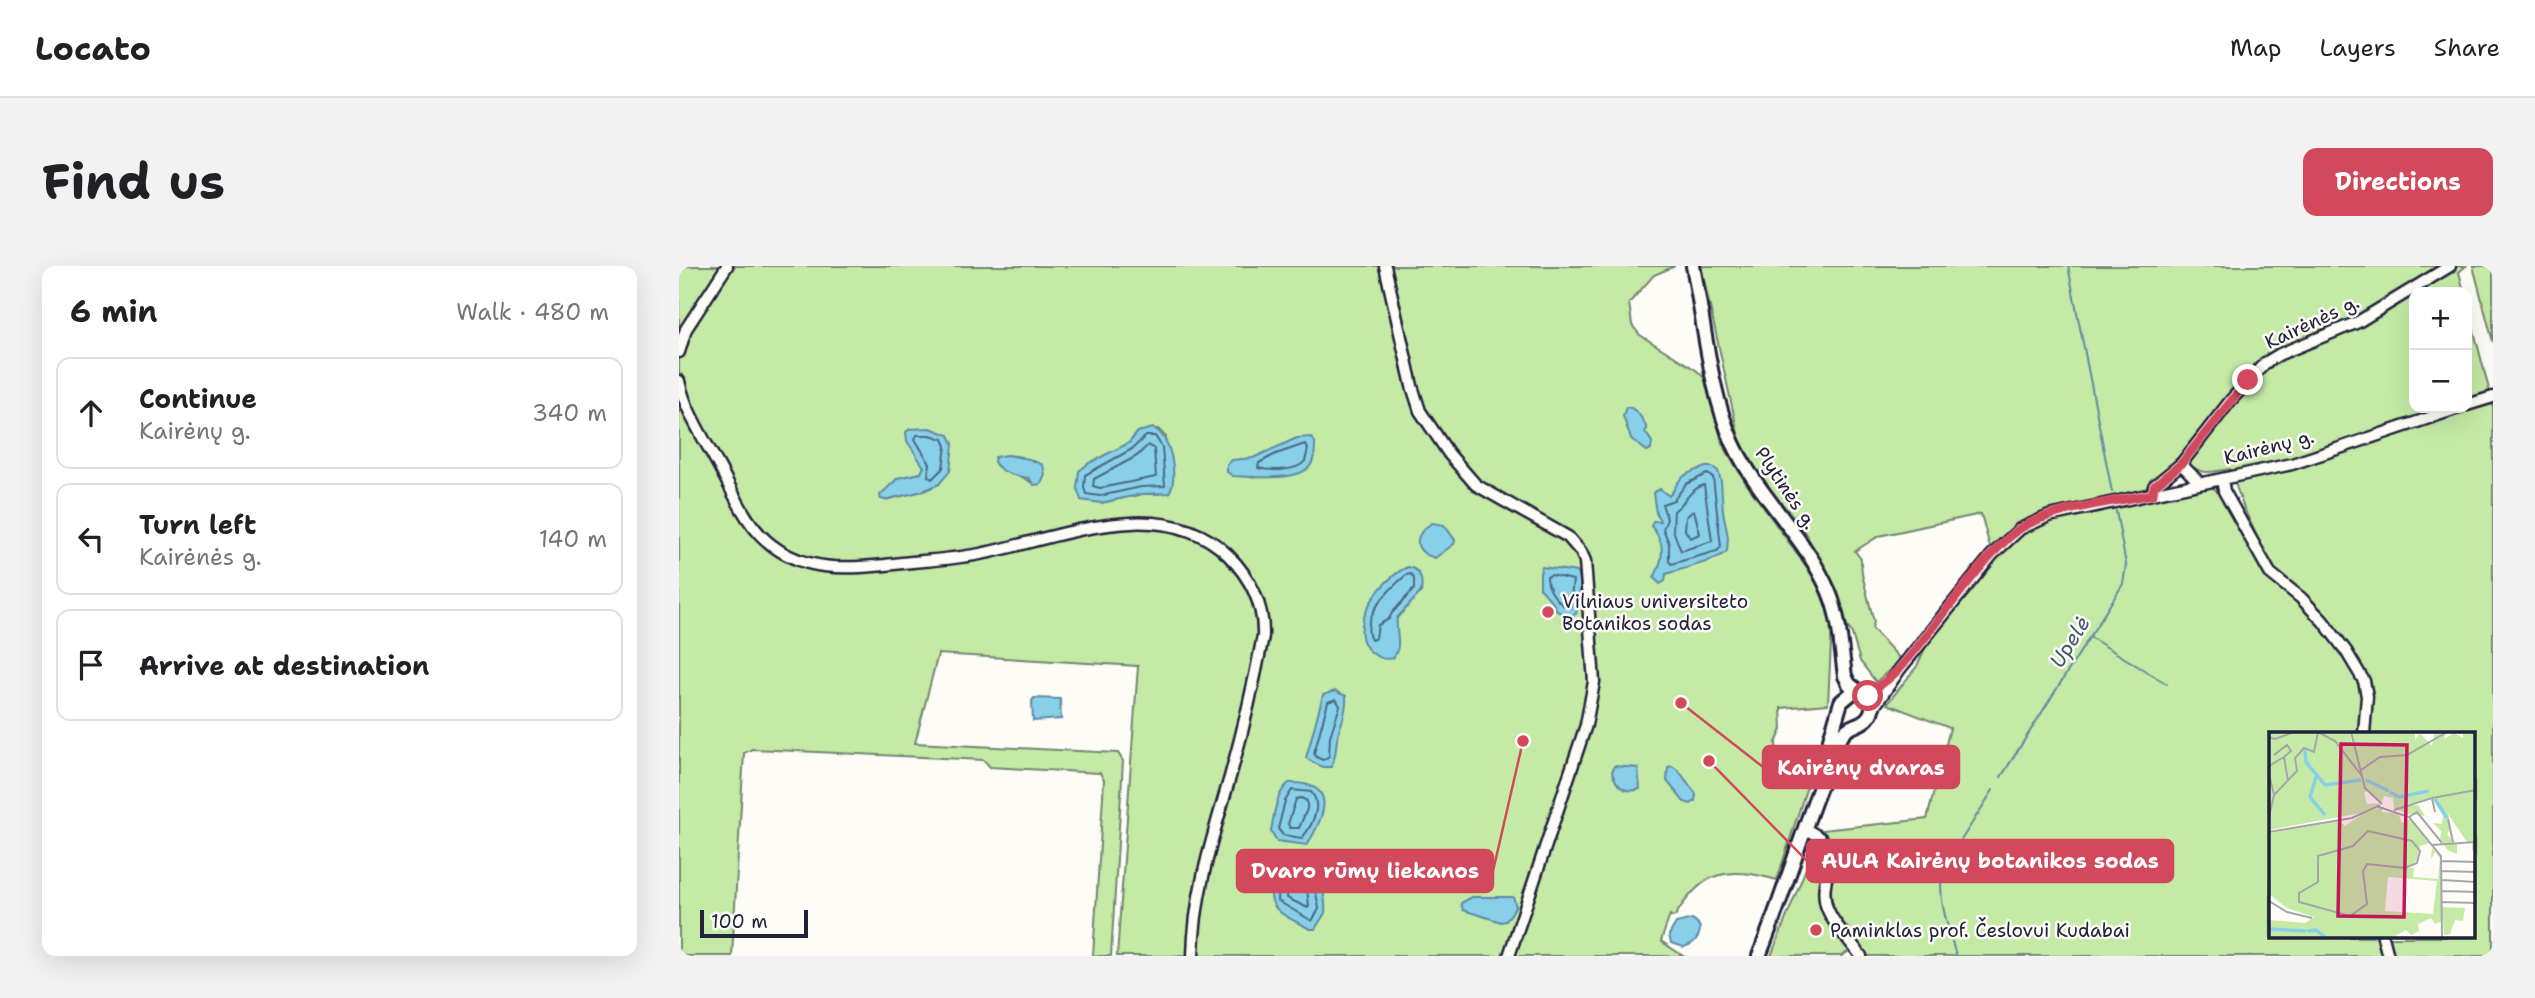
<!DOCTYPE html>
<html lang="en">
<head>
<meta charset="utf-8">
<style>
  :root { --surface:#fff; --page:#f2f2f2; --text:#202124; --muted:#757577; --line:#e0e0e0; --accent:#d1495b }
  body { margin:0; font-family:"Shantell Sans",sans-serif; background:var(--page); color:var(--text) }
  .controls { position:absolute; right:21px; top:21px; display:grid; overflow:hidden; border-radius:14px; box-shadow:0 7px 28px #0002 }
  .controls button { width:63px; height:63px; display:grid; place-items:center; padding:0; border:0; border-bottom:2px solid var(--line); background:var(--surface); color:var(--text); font:35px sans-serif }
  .scale { position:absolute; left:21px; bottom:18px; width:108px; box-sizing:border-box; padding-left:7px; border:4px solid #22223b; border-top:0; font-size:19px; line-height:24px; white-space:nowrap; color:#22223b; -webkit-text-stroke:5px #fdfcf7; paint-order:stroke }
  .stop { position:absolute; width:21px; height:21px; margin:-16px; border:5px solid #d1495b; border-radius:50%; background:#fff }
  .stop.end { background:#d1495b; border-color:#fff; box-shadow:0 2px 7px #0008 }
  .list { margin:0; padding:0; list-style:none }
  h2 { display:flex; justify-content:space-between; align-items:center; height:91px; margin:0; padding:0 28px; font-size:30px }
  h2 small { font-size:23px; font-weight:400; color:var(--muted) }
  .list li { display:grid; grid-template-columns:46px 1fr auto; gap:21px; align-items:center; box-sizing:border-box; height:112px; margin:0 14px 14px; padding:0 14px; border:2px solid var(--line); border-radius:14px }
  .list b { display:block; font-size:26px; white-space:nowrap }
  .list p { margin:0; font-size:23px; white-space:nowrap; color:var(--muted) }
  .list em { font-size:23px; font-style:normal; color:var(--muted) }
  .icon { flex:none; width:38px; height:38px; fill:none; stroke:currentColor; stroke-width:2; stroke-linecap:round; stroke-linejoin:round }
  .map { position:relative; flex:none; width:1814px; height:690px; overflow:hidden; border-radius:14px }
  header { display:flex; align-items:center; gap:42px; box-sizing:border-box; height:98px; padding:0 35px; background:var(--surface); border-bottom:2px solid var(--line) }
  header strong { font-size:33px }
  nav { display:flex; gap:38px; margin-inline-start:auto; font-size:24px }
  .intro { display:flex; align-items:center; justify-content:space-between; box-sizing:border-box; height:168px; padding:0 42px }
  h1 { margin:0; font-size:49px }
  .button { padding:18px 32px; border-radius:14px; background:var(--accent); color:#fff; font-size:24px; font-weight:700 }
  main { display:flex; gap:42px; padding:0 42px }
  aside { flex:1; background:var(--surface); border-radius:14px; box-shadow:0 7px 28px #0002 }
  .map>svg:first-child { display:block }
  .green { fill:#c4eaa5; stroke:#738670; stroke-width:2; fill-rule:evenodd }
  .water { fill:#88d0e9; stroke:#5f8aa3; stroke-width:2 }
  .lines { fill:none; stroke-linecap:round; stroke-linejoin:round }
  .shore { stroke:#4b6881; stroke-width:2 }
  .stream { stroke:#5f8aa3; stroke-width:2 }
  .minor-casing { stroke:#22223b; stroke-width:15 }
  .major-casing { stroke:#22223b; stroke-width:18 }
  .minor { stroke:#fdfcf7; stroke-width:10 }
  .major { stroke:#fdfcf7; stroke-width:12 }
  .route { stroke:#d1495b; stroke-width:9 }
  .poi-dot { fill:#d1495b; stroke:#fdfcf7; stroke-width:2.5 }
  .labels { text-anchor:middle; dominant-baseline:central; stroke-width:5; stroke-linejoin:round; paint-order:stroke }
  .street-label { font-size:19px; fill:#22223b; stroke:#fdfcf7 }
  .poi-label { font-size:19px; fill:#22223b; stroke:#fdfcf7; text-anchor:start }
  .water-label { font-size:21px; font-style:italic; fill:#41566f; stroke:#fdfcf7 }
  .inset-river { fill:none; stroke:#88d0e9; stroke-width:3.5 }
  .inset-road { fill:none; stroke:#a5a5ac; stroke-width:2 }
  .view { fill:#c2185b; fill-opacity:0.15; stroke:#c2185b; stroke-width:3.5 }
  .inset-edge { fill:none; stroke:#22223b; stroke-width:3.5 }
  .leader { fill:none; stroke:#d1495b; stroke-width:2.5 }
  .callout-dot { fill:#d1495b; stroke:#fdfcf7; stroke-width:2.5 }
  .callout { fill:#d1495b; stroke:#d1495b; stroke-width:2.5 }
  .callout-label { font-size:21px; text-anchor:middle; font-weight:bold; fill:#fff }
</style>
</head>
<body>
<header>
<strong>Locato</strong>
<nav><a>Map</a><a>Layers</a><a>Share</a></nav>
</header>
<div class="intro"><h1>Find us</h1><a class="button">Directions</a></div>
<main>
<aside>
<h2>6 min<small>Walk · 480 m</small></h2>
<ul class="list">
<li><svg class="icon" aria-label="ahead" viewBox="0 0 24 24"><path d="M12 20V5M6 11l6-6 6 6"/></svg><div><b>Continue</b><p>Kairėnų g.</p></div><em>340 m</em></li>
<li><svg class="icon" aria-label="left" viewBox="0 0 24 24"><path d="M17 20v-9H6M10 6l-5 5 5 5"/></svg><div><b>Turn left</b><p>Kairėnės g.</p></div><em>140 m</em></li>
<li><svg class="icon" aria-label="arrive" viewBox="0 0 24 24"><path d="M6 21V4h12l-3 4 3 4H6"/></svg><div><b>Arrive at destination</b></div></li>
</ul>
</aside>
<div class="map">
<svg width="1814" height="690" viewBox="0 0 1814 690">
  <rect width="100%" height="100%" fill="#fdfcf7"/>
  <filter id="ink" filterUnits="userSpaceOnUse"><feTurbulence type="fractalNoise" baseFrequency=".0143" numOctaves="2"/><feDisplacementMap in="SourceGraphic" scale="14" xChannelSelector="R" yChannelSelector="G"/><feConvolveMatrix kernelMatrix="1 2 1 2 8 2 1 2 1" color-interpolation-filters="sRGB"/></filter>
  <g filter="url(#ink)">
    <path class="green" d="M 0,0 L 996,0 L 975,9 L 950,37 L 953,59 L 961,69 L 1017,104 L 1028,114 L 1043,177 L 1067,217 L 1137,314 L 1153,357 L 1149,438 L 1102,442 L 1103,463 L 1097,477 L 1100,517 L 1129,517 L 1098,614 C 1048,600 1024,604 996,650 L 993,651 L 991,649 L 982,675 L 1004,690 L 518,690 L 518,673 L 523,640 L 582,398 L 511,656 L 511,690 L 438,690 L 459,400 L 259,388 L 236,477 L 439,487 L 444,495 L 432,690 L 414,690 L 425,514 L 421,507 L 311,501 L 305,494 L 73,483 L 65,487 L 53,690 L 0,690 ZM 479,163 L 487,171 L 480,228 L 463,228 L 422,237 L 441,182 L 450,177 L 459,166 ZM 238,189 L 260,218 L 244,225 L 206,234 L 202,232 L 219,212 L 242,207 L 245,201 ZM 328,189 L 343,191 L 352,217 C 345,208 329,211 317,199 Z
      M 1022,0 L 1787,0 L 1780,6 L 1785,26 L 1735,26 L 1735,142 L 1788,142 L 1788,38 L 1814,139 L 1814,690 L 1186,690 C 1174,673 1157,655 1153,634 C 1147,605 1175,593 1143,564 L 1248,553 L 1271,462 L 1208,438 L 1238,400 L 1250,373 L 1323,285 L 1349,265 L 1375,253 L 1527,222 L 1534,222 L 1545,230 L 1595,308 L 1564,240 L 1551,203 C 1542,204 1531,208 1522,205 C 1512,202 1509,195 1497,193 C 1484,208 1473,221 1455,229 C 1419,236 1365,240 1336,261 C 1327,267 1320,276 1312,285 L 1302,248 L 1200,270 L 1176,285 L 1182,293 L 1183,308 L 1195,356 L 1193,362 L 1222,394 L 1197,416 L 1181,395 L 1173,368 L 1164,352 L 1158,328 L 1128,270 L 1116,252 L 1089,223 L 1075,202 L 1060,172 ZM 1592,468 L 1795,468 L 1795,671 L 1592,671 Z
      M 1794,0 L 1814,0 L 1814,76 Z
      M 1140,577 L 1146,592 L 1142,626 L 1173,683 L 1163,690 L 1092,690 L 1136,580 Z"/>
    <path class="water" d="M 947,141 C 957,141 965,154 968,163 L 966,166 L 973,176 L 972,183 L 968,185 L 952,173 L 944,150 Z
      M 251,162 L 270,169 L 274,178 L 271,205 L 260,218 L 244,225 L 205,234 L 202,233 L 201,229 L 219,212 L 242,207 L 245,201 L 228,175 L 227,166 L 231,163 Z
      M 474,162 C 492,168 500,213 490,227 L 463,228 L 422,237 L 402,234 L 398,222 L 400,205 L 410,197 L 450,177 L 459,166 Z
      M 632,171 L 636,176 C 636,184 636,196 629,202 C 616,215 572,211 554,210 L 548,206 L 548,199 L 553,194 L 574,192 L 618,172 Z
      M 328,189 L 350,193 L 364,199 L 366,209 L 362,218 L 355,219 L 350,212 C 335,209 325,209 315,196 L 316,191 Z
      M 1027,201 L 1034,201 L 1039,205 L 1042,215 L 1044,245 L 1049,271 L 1048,285 C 1041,294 1002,303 987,308 L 986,315 L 981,318 L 975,312 C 985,293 987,276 972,260 L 974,255 L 981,255 L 977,247 L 974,227 L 981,223 L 990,230 C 995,225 996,220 1000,215 C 1006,207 1018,204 1027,201 Z
      M 753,257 L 765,259 L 776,274 L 775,278 L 756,292 C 732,285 735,268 753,257 Z
      M 729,301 C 742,303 744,315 742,326 L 718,352 C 716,367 724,379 714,392 C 705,394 700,392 693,387 C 663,364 704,310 729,301 Z
      M 863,301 L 898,306 C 905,316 901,337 897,348 L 889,351 L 878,345 L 874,337 L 861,322 L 861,307 Z
      M 656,425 L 667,430 C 668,444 663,455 659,469 C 656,480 658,490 652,501 L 643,501 L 627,492 L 644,429 Z
      M 355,432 L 381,433 L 382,453 L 354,455 L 353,435 Z
      M 935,500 L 959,502 L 961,523 C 945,528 937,520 933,506 Z
      M 993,500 L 1000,505 L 1017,528 L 1016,535 L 1012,538 L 1005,536 L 988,515 L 989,501 Z
      M 610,517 C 660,516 646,550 628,579 L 598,575 L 592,565 C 595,549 597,527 610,517 Z
      M 603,599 C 634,598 648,619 646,647 L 636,663 L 631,663 C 614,653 590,647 592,626 C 593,615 597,607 603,599 Z
      M 793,631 L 834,631 L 837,640 L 827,655 L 822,656 L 784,644 L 782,637 Z
      M 1013,653 C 1028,661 1019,677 1005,681 L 992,677 L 990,669 L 997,657 Z"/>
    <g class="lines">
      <path class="shore" d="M 251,169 L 264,173 L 267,180 L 264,202 L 253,213 L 249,210 L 251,198 L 236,173 L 238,169 Z
        M 467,170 L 476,170 L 483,181 L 486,220 L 462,221 L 421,230 L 407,228 L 405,221 L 406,209 L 453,183 Z
        M 626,178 L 629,183 C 628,185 627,193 626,195 C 618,206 589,205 579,202 L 580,197 L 597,188 Z
        M 469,179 L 475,183 L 477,211 L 421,222 L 414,220 L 415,213 L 458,190 Z
        M 1028,208 L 1034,211 L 1042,281 L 1038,285 L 992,298 L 990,295 L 990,277 L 984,263 L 988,253 L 983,238 L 995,234 L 1007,218 Z
        M 1025,219 L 1033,275 L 1002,285 L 994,264 L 995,245 C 1006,237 1012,222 1025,219 Z
        M 1015,244 L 1021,268 L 1011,272 L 1006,264 L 1007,251 Z
        M 727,309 L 732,308 L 735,313 L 735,323 L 713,347 L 710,353 L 699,359 L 697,372 L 692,374 C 680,351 712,322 727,309 Z
        M 872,309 L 894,314 L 891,342 C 880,340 868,323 868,311 Z
        M 657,433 L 661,440 L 651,470 L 650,490 L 644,494 L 637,491 L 635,487 L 649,436 Z
        M 613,524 L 632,526 C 644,539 633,560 623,572 L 604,569 L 599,563 L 606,535 Z
        M 622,532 L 628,535 L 628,543 L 620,562 L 611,562 L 609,558 L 617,533 Z
        M 610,606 C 634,616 636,616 640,643 L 633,655 L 599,635 L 600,618 L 605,607 Z
        M 614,617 L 628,624 L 630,639 L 629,642 L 608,632 L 609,620 Z"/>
      <path class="stream" d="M 1389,0 L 1433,226
        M 1411,371 L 1488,418
        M 1322,511 L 1444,318 L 1447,299 L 1437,245
        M 1277,690 C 1270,662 1256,629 1265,601 L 1314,524"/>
      <defs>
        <path id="minor" d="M 706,0 L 733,120 L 741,145 L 770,188 L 797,219 L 889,271 L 902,286 L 906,295 L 915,416 L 907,459 L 830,690
          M 0,86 L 7,63 L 48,0
          M 0,115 C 7,148 28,177 43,206 C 57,232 69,262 94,280 C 127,305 167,303 206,299 C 237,295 270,294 301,288 C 378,273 483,225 549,289 C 571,311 585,339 584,370 C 575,417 564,465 551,511 C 534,570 515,628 514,690
          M 1788,139 L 1814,131
          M 1502,198 L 1517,213 L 1519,218
          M 1543,213 L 1545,225 L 1591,307 L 1622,332 L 1644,355 L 1667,385 L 1685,415 L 1688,430 L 1685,468
          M 1474,227 L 1475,220 L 1502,198 L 1552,134 L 1586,97 L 1601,88 L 1679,56 L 1771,0
          M 1193,444 L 1221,403 L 1313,289 L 1341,263 L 1370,250 L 1613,198 L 1780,142
          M 1126,563 C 1172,585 1138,605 1147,639 C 1153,658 1171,674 1182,690
          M 1704,671 L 1709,690"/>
        <path id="major" d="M 1014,0 C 1025,55 1031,127 1054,177 C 1079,231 1127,271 1150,326 C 1161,352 1162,382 1166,410 L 1170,418 L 1179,425
          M 1080,690 C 1109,618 1129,543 1161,473 C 1169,456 1182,462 1190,450 C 1199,438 1187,425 1174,426 L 1162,436 L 1146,490 L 1143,511"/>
      </defs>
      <use href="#minor" class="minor-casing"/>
      <use href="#major" class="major-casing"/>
      <use href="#minor" class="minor"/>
      <use href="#major" class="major"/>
    </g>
  </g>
  <g class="lines" filter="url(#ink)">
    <path class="route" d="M 1189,430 L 1185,427 C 1211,418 1227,395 1244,374 C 1270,342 1307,288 1339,264 C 1370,242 1436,236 1474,228 L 1475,220 L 1502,198 L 1569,114"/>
  </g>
  <g class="poi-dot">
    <circle cx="869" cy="346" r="7"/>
    <circle cx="1137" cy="664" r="7"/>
  </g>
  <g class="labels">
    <g class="street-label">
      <text transform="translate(1633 56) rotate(-25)">Kairėnės g.</text>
      <text transform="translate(1590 181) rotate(-14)">Kairėnų g.</text>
      <text transform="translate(1107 222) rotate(56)">Plytinės g.</text>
    </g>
    <g class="poi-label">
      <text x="883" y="335">Vilniaus universiteto<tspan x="883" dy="22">Botanikos sodas</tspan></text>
      <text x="1151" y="664">Paminklas prof. Česlovui Kudabai</text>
    </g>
    <g class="water-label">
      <text transform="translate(1391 376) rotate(-58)">Upelė</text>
    </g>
  </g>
  <g transform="translate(1590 466)">
    <rect width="206" height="206" fill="#fdfcf7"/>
    <path d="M 0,0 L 81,0 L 83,11 L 73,15 L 85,12 L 83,0 L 146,0 L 146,8 L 151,1 L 163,14 L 166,0 L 177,0 L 175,7 L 185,1 L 194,6 L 194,0 L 206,0 L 207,118 L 196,121 L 203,119 L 203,110 L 198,110 L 179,82 L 182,97 L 178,102 L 188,113 L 188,122 L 178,118 L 171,106 L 173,100 L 164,91 L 173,92 L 174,84 L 163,66 L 136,73 L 149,73 L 156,84 L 138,82 L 125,76 L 124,66 L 115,64 L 113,70 L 99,59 L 95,61 L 98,72 L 111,71 L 92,81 L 0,98 ZM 113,76 L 113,80 L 129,81 L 133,91 L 141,87 L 161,111 L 151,114 L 148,128 L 139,136 L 145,136 L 144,145 L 169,147 L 171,126 L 166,120 L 162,127 L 163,116 L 171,124 L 173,189 L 166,192 L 162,186 L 149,192 L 150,199 L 142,203 L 137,198 L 122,206 L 0,206 L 0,188 L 36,191 L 45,185 L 18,176 L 0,162 L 0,101 L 71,89 L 76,94 L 101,77 ZM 119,145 L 168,149 L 164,182 L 116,179 ZM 173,175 L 196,176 L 194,189 L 186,188 L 181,202 L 175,203 Z" fill="#c4eaa5" fill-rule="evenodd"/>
    <path class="inset-river" d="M 36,18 L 37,30 L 56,53 L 92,48M 48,42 L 41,65 L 56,83M 97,48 L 120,59M 121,60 L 130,65 L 160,59M 166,67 L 178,86M 0,197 L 37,199M 38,199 L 47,198 L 57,206"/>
    <path class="inset-road" d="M 49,0 L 66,9 L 93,44M 82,0 L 96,56 L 113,72M 0,5 L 6,7 L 25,0M 5,23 L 18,13 L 22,19 L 15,25M 0,34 L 15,25 L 19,49M 92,38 L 111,25 L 138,23 L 178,0M 0,42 L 5,63M 163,66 L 207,58M 107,74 L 140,85 L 172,124 L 173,206M 125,78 L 163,66 L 166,80M 0,85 L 5,63 L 28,39 L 26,26 L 35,16 L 45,20 L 49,0M 140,85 L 148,80 L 173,111M 179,87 L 184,110M 99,99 L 143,109 L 151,119 L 148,131 L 136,136 L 98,132 L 94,139 L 98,172 L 81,184 L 30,170 L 30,161 L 49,150 L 49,124 L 84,114 ZM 0,100 L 83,86 L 111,73M 163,113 L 207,110M 173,129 L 207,130M 173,139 L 207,140M 173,148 L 207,150M 173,159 L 207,160M 0,169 L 18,180 L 43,186M 172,170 L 207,171"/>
    <path class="view" d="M 72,12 L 138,13 L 135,185 L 69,184 Z"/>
    <rect width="206" height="206" class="inset-edge"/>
  </g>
  <path class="leader" d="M1002 437L1084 501M1030 495L1128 595M844 475L814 605"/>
  <g class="callout-dot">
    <circle cx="1002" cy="437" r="7"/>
    <circle cx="1030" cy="495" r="7"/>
    <circle cx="844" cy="475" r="7"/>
  </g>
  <g class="callout">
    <rect x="1084" y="480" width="196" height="42" rx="7"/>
    <rect x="1128" y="574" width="366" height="42" rx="7"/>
    <rect x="558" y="584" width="256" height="42" rx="7"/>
  </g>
  <g class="callout-label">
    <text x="1182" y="509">Kairėnų dvaras</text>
    <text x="1311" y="602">AULA Kairėnų botanikos sodas</text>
    <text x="686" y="612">Dvaro rūmų liekanos</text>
  </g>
</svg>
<div class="controls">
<button>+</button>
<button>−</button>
</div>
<div class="scale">100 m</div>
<div class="stop" style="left:1189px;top:430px"></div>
<div class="stop end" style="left:1569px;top:114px"></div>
</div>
</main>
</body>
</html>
